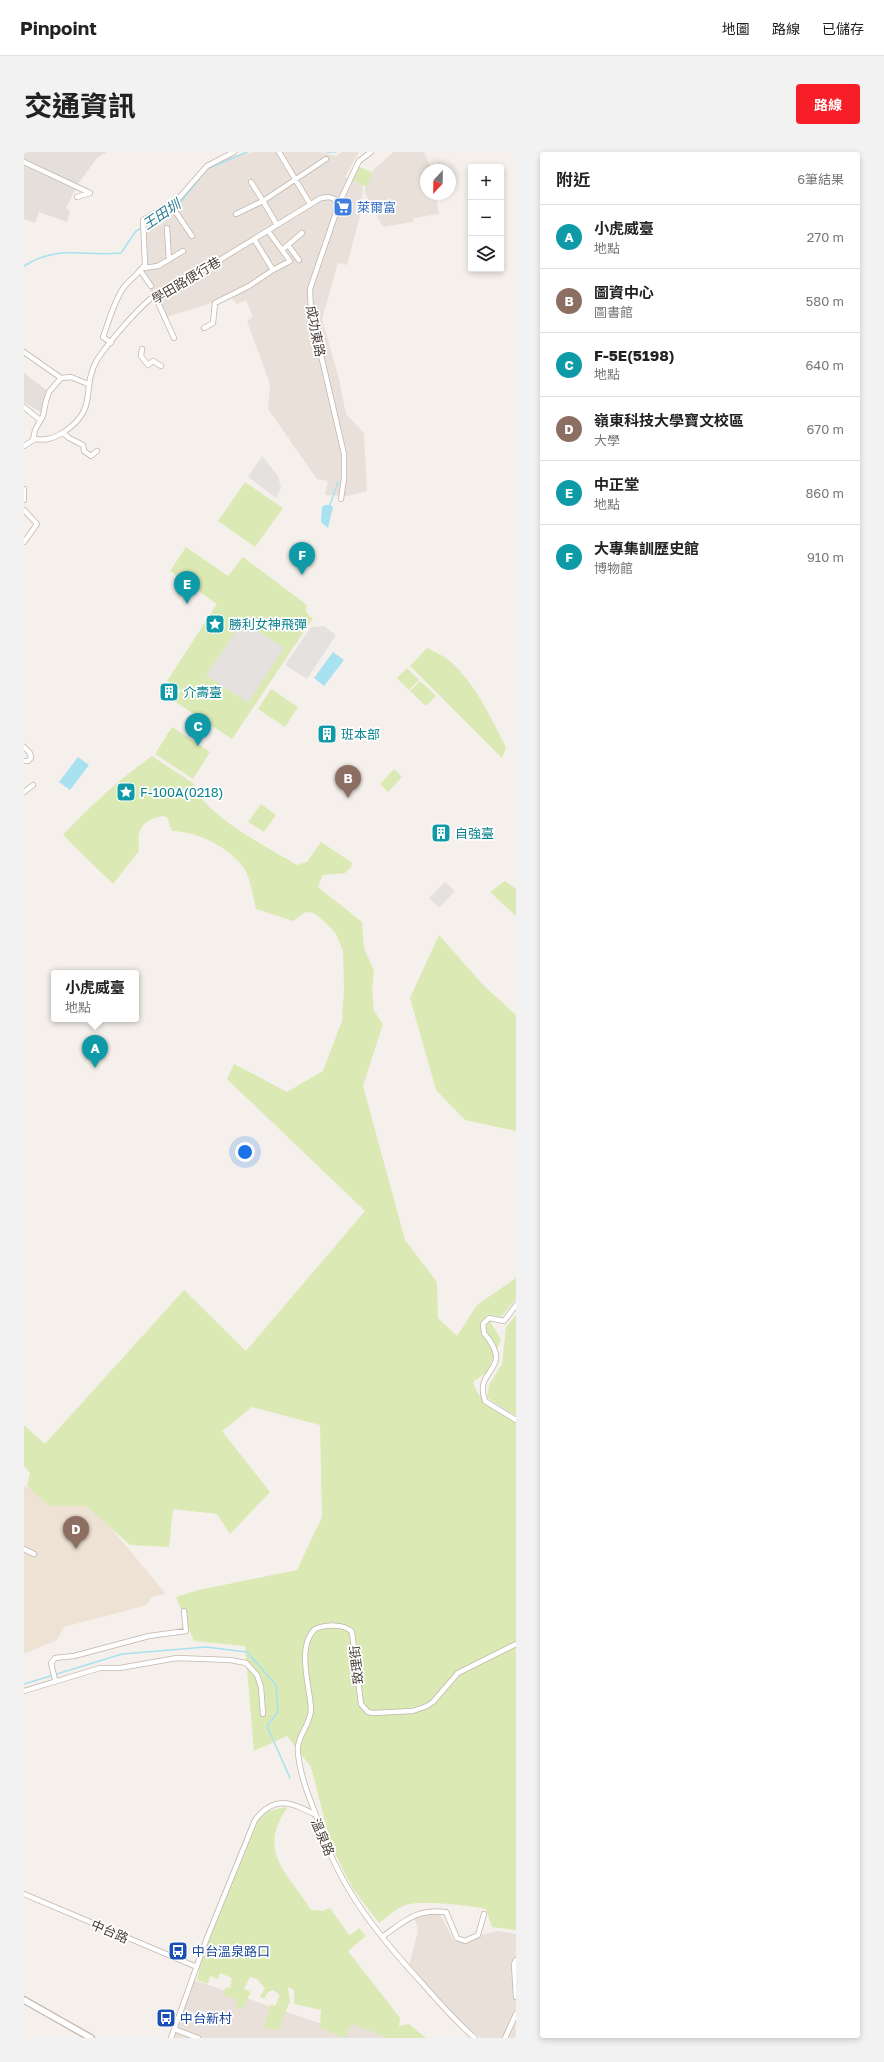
<!DOCTYPE html>
<html lang="zh-TW">
<head>
<meta charset="utf-8">
<style>
  :root { --surface:#fff; --page:#f2f2f2; --text:#222; --muted:#767676; --line:#e0e0e0; --accent:#f81e27 }
  body { margin:0; font-family:"Golos Text","Noto Sans TC",sans-serif; background:var(--page); color:var(--text) }
  .controls { position:absolute; right:12px; top:12px; display:grid; overflow:hidden; border-radius:4px; box-shadow:0 2px 6px #0003 }
  .controls button { width:36px; height:36px; display:grid; place-items:center; padding:0; border:0; border-bottom:1px solid var(--line); background:var(--surface); color:var(--text); font:20px sans-serif }
  .compass { position:absolute; left:396px; top:12px; width:36px; height:36px; border-radius:50%; background:var(--surface); box-shadow:0 2px 6px #0003; rotate:202deg }
  .you { position:absolute; left:221px; top:1000px; width:14px; height:14px; margin:-10px; border:3px solid #fff; border-radius:50%; background:#1a73e8; box-shadow:0 0 0 6px #1a73e833 }
  .badge { display:grid; place-items:center; width:26px; height:26px; border-radius:50%; background:var(--accent); color:#fff; font-size:13px; font-weight:700 }
  .pin { position:absolute; translate:-50% -33px; filter:drop-shadow(0 1px 2px #0008) }
  .pin::after { content:''; position:absolute; top:21px; width:14px; height:12px; background:inherit; clip-path:polygon(0 0,100% 0,50% 100%) }
  .popup { position:absolute; left:27px; top:818px; width:88px; height:52px; box-sizing:border-box; display:grid; place-content:center; border-radius:4px; background:var(--surface); filter:drop-shadow(0 1px 3px #0005); font-size:13px; white-space:nowrap; color:var(--muted) }
  .popup b { font-size:15px; color:var(--text) }
  .popup::after { content:''; position:absolute; left:50%; top:100%; margin-left:-8px; border:8px solid transparent; border-top-color:var(--surface) }
  .list { margin:0; padding:0; list-style:none }
  h2 { display:flex; justify-content:space-between; align-items:center; height:52px; margin:0; padding:0 16px; font-size:17px }
  h2 small { font-size:13px; font-weight:400; color:var(--muted) }
  .list li { display:grid; grid-template-columns:26px 1fr auto; gap:12px; align-items:center; box-sizing:border-box; height:64px; padding:0 16px; border-top:1px solid var(--line) }
  .list b { display:block; font-size:15px; white-space:nowrap }
  .list p { margin:0; font-size:13px; white-space:nowrap; color:var(--muted) }
  .list em { font-size:13px; font-style:normal; color:var(--muted) }
  .icon { flex:none; width:22px; height:22px; fill:none; stroke:currentColor; stroke-width:2; stroke-linecap:round; stroke-linejoin:round }
  .map { position:relative; flex:none; width:492px; height:1886px; overflow:hidden; border-radius:4px }
  header { display:flex; align-items:center; gap:24px; box-sizing:border-box; height:56px; padding:0 20px; background:var(--surface); border-bottom:1px solid var(--line) }
  header strong { font-size:19px }
  nav { display:flex; gap:22px; margin-inline-start:auto; font-size:14px }
  .intro { display:flex; align-items:center; justify-content:space-between; box-sizing:border-box; height:96px; padding:0 24px }
  h1 { margin:0; font-size:28px }
  .button { padding:10px 18px; border-radius:4px; background:var(--accent); color:#fff; font-size:14px; font-weight:700 }
  main { display:flex; gap:24px; padding:0 24px }
  aside { flex:1; background:var(--surface); border-radius:4px; box-shadow:0 2px 6px #0003 }
  .map>svg:first-child { display:block }
  .residential { fill:#e9e1d9 }
  .industrial { fill:#e5dfdc }
  .education { fill:#eee2d5 }
  .green { fill:#dbe9b4 }
  .parking { fill:#e4e1df }
  .water { fill:#a8e1f0 }
  .lines { fill:none; stroke-linecap:round; stroke-linejoin:round }
  .stream { stroke:#a8e1f0; stroke-width:1.5 }
  .minor-casing { stroke:#c1b6ad; stroke-width:6 }
  .tertiary-casing { stroke:#c1b6ad; stroke-width:8 }
  .minor { stroke:#fff; stroke-width:4.5 }
  .tertiary { stroke:#fff; stroke-width:5.5 }
  .labels { text-anchor:middle; dominant-baseline:central; stroke-width:3.5; stroke-linejoin:round; paint-order:stroke }
  .shop-label { font-size:13px; fill:#366cbe; stroke:#fff; text-anchor:start }
  .street-label { font-size:13px; fill:#493f38; stroke:#fff }
  .culture-label { font-size:13px; fill:#0d838f; stroke:#fff; text-anchor:start }
  .transit-label { font-size:13px; fill:#164399; stroke:#fff; text-anchor:start }
  .water-label { font-size:14px; font-style:italic; fill:#2b7c95; stroke:#fff }
</style>
</head>
<body>
<header>
<strong>Pinpoint</strong>
<nav><a>地圖</a><a>路線</a><a>已儲存</a></nav>
</header>
<div class="intro"><h1>交通資訊</h1><a class="button">路線</a></div>
<main>
<div class="map">
<svg width="492" height="1886" viewBox="0 0 492 1886">
  <rect width="100%" height="100%" fill="#f5f0eb"/>
  <path class="residential" d="M 230,0 L 296,0 L 312,4 L 317,0 L 335,0 L 321,25 L 339,33 L 337,60 L 323,113 L 314,111 L 298,167 L 315,227 L 322,262 L 340,281 L 343,339 L 323,344 L 301,343 L 304,329 L 293,327 L 244,257 L 246,232 L 223,169 L 229,165 L 222,148 L 213,152 L 207,145 L 142,165 L 116,121 L 123,116 L 119,73 L 141,60 L 160,44 L 177,21 L 194,7 Z
    M 369,0 L 400,0 L 408,18 L 402,18 L 402,42 L 412,42 L 415,62 L 389,66 L 389,70 L 359,75 L 340,39 L 349,18 Z
    M 396,1759 L 416,1762 L 430,1789 L 474,1779 L 492,1782 L 492,1886 L 457,1886 L 416,1853 L 384,1817 L 394,1779 L 390,1765 Z
    M 170,1828 L 324,1881 L 328,1870 L 364,1883 L 363,1886 L 150,1886 Z"/>
  <path class="industrial" d="M 0,0 L 83,0 L 73,6 L 54,32 L 42,56 L 46,59 L 43,70 L 15,60 L 11,71 L 0,67 Z
    M 0,221 L 26,241 L 20,262 L 1,251 L 0,252 Z"/>
  <path class="education" d="M 0,1334 L 67,1352 L 142,1442 L 127,1445 L 123,1453 L 40,1475 L 33,1488 L 0,1502 Z"/>
  <path class="green" d="M 333,14 L 348,20 L 343,35 L 328,28 Z
    M 221,330 L 259,356 L 231,395 L 194,369 Z
    M 162,395 L 204,424 L 219,405 L 283,453 L 282,459 L 285,464 L 289,466 L 208,587 L 150,549 L 157,538 L 143,529 L 193,452 L 146,419 Z
    M 403,496 C 411,500 420,504 427,510 C 452,533 467,566 482,595 L 478,606 L 386,514 Z
    M 383,516 L 395,528 L 385,538 L 373,526 Z
    M 396,529 L 412,544 L 402,554 L 386,539 Z
    M 247,537 L 274,555 L 261,575 L 234,557 Z
    M 148,575 L 186,600 L 169,627 L 131,602 Z
    M 128,604 L 170,632 C 178,662 246,697 273,713 L 283,710 L 297,690 L 327,710 L 328,714 L 321,721 L 299,723 L 294,735 L 338,770 L 340,796 L 350,819 L 348,838 L 350,859 L 359,872 L 339,934 L 381,1088 L 413,1130 L 414,1166 L 433,1184 L 453,1153 L 492,1126 L 492,1147 L 477,1165 L 462,1162 L 477,1188 L 463,1220 L 449,1230 C 457,1254 472,1258 492,1270 L 492,1778 L 468,1775 L 462,1757 C 447,1753 393,1748 381,1753 C 372,1757 363,1765 355,1771 L 329,1737 L 308,1696 L 287,1615 L 263,1584 L 230,1599 L 221,1494 L 170,1489 L 152,1445 L 175,1438 L 273,1418 L 298,1365 L 296,1273 L 228,1255 L 198,1279 L 246,1340 L 206,1382 L 193,1362 L 149,1357 L 145,1395 L 106,1393 L 63,1354 L 26,1354 L 3,1334 L 6,1321 L 0,1314 L 0,1273 L 21,1292 L 160,1138 L 222,1199 L 341,1059 L 203,927 L 210,912 L 263,940 L 299,919 L 318,869 L 320,836 L 319,799 L 312,782 L 301,770 L 290,761 L 281,760 L 269,769 L 232,757 C 228,742 227,723 216,711 C 200,693 171,679 148,679 L 143,665 C 137,663 134,665 128,667 C 113,673 114,686 115,699 L 89,732 L 39,683 C 66,654 96,627 128,604 Z
    M 370,617 L 378,625 L 364,640 L 356,632 Z
    M 237,652 L 252,663 L 240,680 L 224,670 Z
    M 481,729 L 492,737 L 492,764 L 466,740 Z
    M 415,783 L 460,834 L 492,863 L 492,979 L 441,968 L 412,938 L 386,846 Z
    M 492,1163 L 492,1264 L 463,1246 L 465,1233 L 478,1212 L 482,1175 Z
    M 261,1655 L 263,1656 C 232,1701 265,1722 287,1758 L 299,1759 L 306,1756 L 325,1783 L 331,1780 L 335,1776 L 342,1784 L 324,1799 L 376,1866 L 375,1874 L 385,1872 L 402,1886 L 361,1886 L 358,1883 L 328,1872 L 321,1886 L 296,1876 L 297,1858 L 270,1852 L 270,1838 L 264,1835 L 266,1849 L 254,1879 L 240,1875 L 247,1852 L 251,1854 L 256,1843 L 249,1838 L 244,1840 L 240,1847 L 236,1845 L 241,1836 L 233,1827 L 226,1825 L 220,1837 L 227,1840 L 218,1858 L 212,1855 L 213,1847 L 198,1843 L 202,1835 L 206,1836 L 208,1826 L 196,1821 L 194,1827 L 186,1824 L 184,1832 L 173,1828 L 179,1803 L 234,1668 L 245,1659 Z"/>
  <path class="parking" d="M 238,304 L 254,324 L 257,336 L 252,346 L 224,325 Z
    M 219,469 L 260,496 L 224,551 L 182,523 Z
    M 300,474 L 312,483 L 283,527 L 261,513 L 287,475 Z
    M 421,730 L 431,739 L 415,756 L 405,746 Z"/>
  <path class="water" d="M 301,353 L 306,353 L 309,355 L 304,376 L 297,370 L 298,355 Z
    M 309,500 L 320,508 L 300,534 L 290,526 Z
    M 54,605 L 65,613 L 46,638 L 35,630 Z"/>
  <g class="lines">
    <path class="stream" d="M 302,0 L 312,0
      M 0,114 C 35,92 60,105 97,101 L 112,79 L 141,63 L 155,52 L 183,17 L 223,0
      M 306,353 L 314,330
      M 0,1532 L 98,1502 L 182,1495 L 223,1500 L 252,1533 L 254,1560 L 243,1574 L 266,1626"/>
    <defs>
      <path id="minor" d="M 255,0 L 286,52
        M 0,10 L 66,41 L 53,45
        M 147,53 L 168,84
        M 212,62 L 239,49 L 227,30
        M 253,73 L 239,49 L 302,7
        M 143,76 L 145,108
        M 244,79 L 266,109 L 249,118
        M 264,93 L 275,108
        M 258,98 L 278,81
        M 120,116 L 134,114 L 159,99
        M 116,118 L 127,134
        M 131,144 L 150,186
        M 180,176 L 189,171 L 191,151 L 225,134 L 249,118 L 230,87
        M 87,191 L 79,185 C 85,169 90,149 100,135 C 105,129 119,117 121,112 L 119,68 L 154,47 L 183,14 L 210,0
        M 118,197 L 117,204 L 124,213 L 129,209 L 137,214
        M 0,200 L 37,226 L 47,225 L 64,232
        M 0,255 L 16,268
        M 39,281 L 45,286 L 59,293 L 60,299 L 67,304 L 73,299
        M 9,288 L 11,278 L 19,264 L 22,249 L 25,240 L 37,226
        M 0,294 L 11,287 C 22,289 30,286 40,280 C 76,255 56,238 73,208 C 83,192 115,155 130,144 C 134,142 140,140 145,139 L 297,46 L 305,45 L 316,49
        M 0,337 L 0,348
        M 317,347 L 320,326 L 320,302 L 287,160 L 286,137 L 316,49 L 335,9 L 347,0
        M 0,358 L 13,372 L 0,390
        M 0,595 L 6,601 L 7,606 L 4,609 L 0,609
        M 0,640 L 9,633
        M 492,1153 L 480,1169 L 465,1166 L 459,1172 L 460,1181 C 492,1219 449,1215 461,1249 L 492,1268
        M 0,1397 L 10,1402
        M 31,1528 L 27,1511 L 31,1506 L 50,1504 L 125,1484 L 162,1479 L 160,1459
        M 0,1539 L 76,1516 L 96,1516 L 153,1506 L 206,1508 L 222,1511 L 233,1523 L 237,1535 L 239,1562
        M 292,1663 C 284,1643 276,1622 274,1601 C 272,1584 287,1573 287,1557 C 286,1535 272,1494 291,1477 C 301,1473 320,1471 328,1480 L 337,1552 L 344,1560 L 349,1561 L 389,1559 L 403,1554 L 409,1550 L 434,1521 L 492,1492
        M 0,1742 L 173,1815
        M 358,1785 C 381,1769 391,1757 422,1760 L 433,1786 L 441,1789 L 454,1783 L 460,1762
        M 492,1808 L 490,1812 L 492,1845
        M 150,1877 L 174,1886
        M 147,1886 L 183,1786 L 231,1668 C 251,1642 268,1651 292,1663 C 312,1731 351,1780 398,1831 C 415,1850 431,1869 451,1886
        M 481,1886 L 492,1862"/>
      <path id="tertiary" d="M 0,1848 L 67,1886"/>
    </defs>
    <use href="#minor" class="minor-casing"/>
    <use href="#tertiary" class="tertiary-casing"/>
    <use href="#minor" class="minor"/>
    <use href="#tertiary" class="tertiary"/>
  </g>
  <defs>
    <symbol id="supermarket-square" viewBox="-11 -11 22 22"><rect x="-9" y="-9" width="18" height="18" rx="4" fill="#3f7fe0" stroke="#fff"/><path d="M-6-5.5h2.5l.6 2H6L4.5 2H-2.5L-4.4-4H-6ZM-1.5 3.2a1.3 1.3 0 1 0 .1 0ZM3 3.2a1.3 1.3 0 1 0 .1 0Z" fill="#fff"/></symbol>
    <symbol id="sight-square" viewBox="-11 -11 22 22"><rect x="-9" y="-9" width="18" height="18" rx="4" fill="#0f9aa8" stroke="#fff"/><path d="M0-6L1.8-2.2L6-1.7L2.9 1.2L3.7 5.4L0 3.3L-3.7 5.4L-2.9 1.2L-6-1.7L-1.8-2.2Z" fill="#fff"/></symbol>
    <symbol id="building-square" viewBox="-11 -11 22 22"><rect x="-9" y="-9" width="18" height="18" rx="4" fill="#0f9aa8" stroke="#fff"/><path d="M-4-6H4V6H1V3H-1V6H-4ZM-2.5-4.3h1.7v1.8h-1.7ZM.8-4.3h1.7v1.8H.8ZM-2.5-1h1.7V.8h-1.7ZM.8-1h1.7V.8H.8Z" fill="#fff"/></symbol>
    <symbol id="bus-square" viewBox="-11 -11 22 22"><rect x="-9" y="-9" width="18" height="18" rx="4" fill="#1a4fb4" stroke="#fff"/><path d="M-5-6H5V4H4V6H2V4H-2V6H-4V4H-5ZM-3.5-4V0h7V-4ZM-3.5 1.2v1.5H-2V1.2ZM2 1.2v1.5H3.5V1.2Z" fill="#fff"/></symbol>
  </defs>
  <g fill-rule="evenodd">
    <use href="#supermarket-square" x="308" y="44" width="22" height="22"/>
    <use href="#sight-square" x="180" y="461" width="22" height="22"/>
    <use href="#building-square" x="134" y="529" width="22" height="22"/>
    <use href="#building-square" x="292" y="571" width="22" height="22"/>
    <use href="#sight-square" x="91" y="629" width="22" height="22"/>
    <use href="#building-square" x="406" y="670" width="22" height="22"/>
    <use href="#bus-square" x="143" y="1788" width="22" height="22"/>
    <use href="#bus-square" x="131" y="1855" width="22" height="22"/>
  </g>
  <g class="labels">
    <g class="shop-label">
      <text x="333" y="55">萊爾富</text>
    </g>
    <g class="street-label">
      <text transform="translate(162 128) rotate(-31)">學田路便行巷</text>
      <text transform="translate(292 179) rotate(79)">成功東路</text>
      <text transform="translate(332 1513) rotate(-96)">致理街</text>
      <text transform="translate(299 1685) rotate(67)">溫泉路</text>
      <text transform="translate(86 1779) rotate(23)">中台路</text>
    </g>
    <g class="culture-label">
      <text x="205" y="472">勝利女神飛彈</text>
      <text x="159" y="540">介壽臺</text>
      <text x="317" y="582">班本部</text>
      <text x="116" y="640">F-100A(0218)</text>
      <text x="431" y="681">自強臺</text>
    </g>
    <g class="transit-label">
      <text x="168" y="1799">中台溫泉路口</text>
      <text x="156" y="1866">中台新村</text>
    </g>
    <g class="water-label">
      <text transform="translate(137 62) rotate(-34)">王田圳</text>
    </g>
  </g>
</svg>
<div class="controls">
<button>+</button>
<button>−</button>
<button><svg class="icon" aria-label="layers" viewBox="0 0 24 24"><path d="M12 4l9 5-9 5-9-5zM3 14l9 5 9-5"/></svg></button>
</div>
<svg class="compass" viewBox="-18 -18 36 36"><path d="M0-13l5 13h-10z" fill="#e53935"/><path d="M0 13l5-13h-10z" fill="#767676"/></svg>
<div class="you"></div>
<div class="pin badge" style="left:71px;top:916px;background:#0f9aa8">A</div>
<div class="popup"><b>小虎威臺</b>地點</div>
<div class="pin badge" style="left:324px;top:646px;background:#8d6e63">B</div>
<div class="pin badge" style="left:174px;top:594px;background:#0f9aa8">C</div>
<div class="pin badge" style="left:52px;top:1397px;background:#8d6e63">D</div>
<div class="pin badge" style="left:163px;top:452px;background:#0f9aa8">E</div>
<div class="pin badge" style="left:278px;top:423px;background:#0f9aa8">F</div>
</div>
<aside>
<h2>附近<small>6筆結果</small></h2>
<ul class="list">
<li><span class="badge" style="background:#0f9aa8">A</span><div><b>小虎威臺</b><p>地點</p></div><em>270 m</em></li>
<li><span class="badge" style="background:#8d6e63">B</span><div><b>圖資中心</b><p>圖書館</p></div><em>580 m</em></li>
<li><span class="badge" style="background:#0f9aa8">C</span><div><b>F-5E(5198)</b><p>地點</p></div><em>640 m</em></li>
<li><span class="badge" style="background:#8d6e63">D</span><div><b>嶺東科技大學寶文校區</b><p>大學</p></div><em>670 m</em></li>
<li><span class="badge" style="background:#0f9aa8">E</span><div><b>中正堂</b><p>地點</p></div><em>860 m</em></li>
<li><span class="badge" style="background:#0f9aa8">F</span><div><b>大專集訓歷史館</b><p>博物館</p></div><em>910 m</em></li>
</ul>
</aside>
</main>
</body>
</html>
